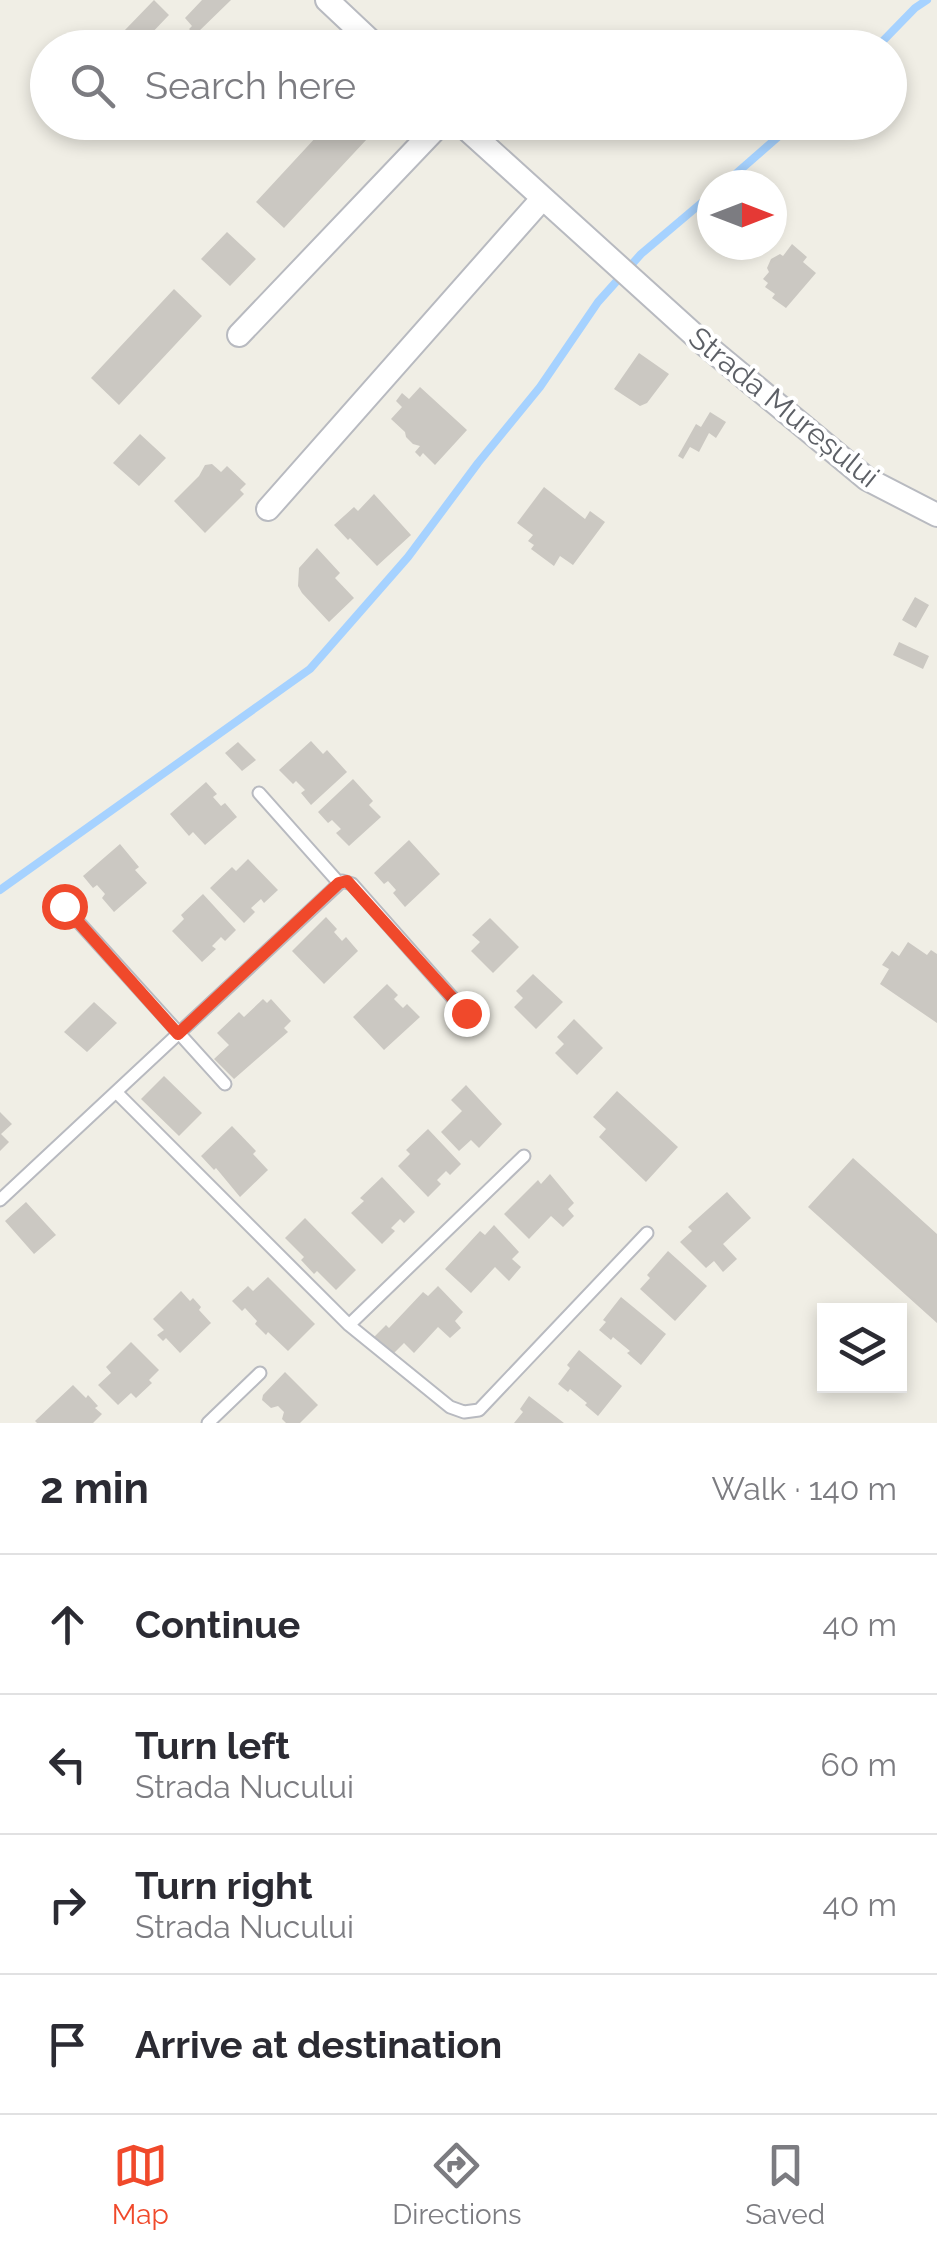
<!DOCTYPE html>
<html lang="en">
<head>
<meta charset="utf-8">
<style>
  :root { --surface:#fff; --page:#f2f2f3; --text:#2b2b33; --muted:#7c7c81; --line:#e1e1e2; --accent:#f0492b }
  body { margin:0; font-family:Raleway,sans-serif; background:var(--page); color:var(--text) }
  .controls { position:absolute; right:30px; bottom:30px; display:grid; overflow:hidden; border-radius:0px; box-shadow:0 5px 15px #0003 }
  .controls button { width:90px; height:90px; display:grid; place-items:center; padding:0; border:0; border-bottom:2px solid var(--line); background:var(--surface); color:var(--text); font:50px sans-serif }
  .compass { position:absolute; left:697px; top:170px; width:90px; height:90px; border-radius:50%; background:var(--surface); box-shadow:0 5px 15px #0003; rotate:90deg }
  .stop { position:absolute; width:30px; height:30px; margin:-22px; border:8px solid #f0492b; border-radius:50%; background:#fff }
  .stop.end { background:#f0492b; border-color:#fff; box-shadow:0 2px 10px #0008 }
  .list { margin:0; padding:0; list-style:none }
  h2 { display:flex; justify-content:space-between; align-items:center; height:130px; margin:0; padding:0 40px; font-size:42px }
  h2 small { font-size:32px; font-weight:400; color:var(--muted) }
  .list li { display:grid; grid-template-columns:65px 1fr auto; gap:30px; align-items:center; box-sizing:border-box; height:140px; padding:0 40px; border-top:2px solid var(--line) }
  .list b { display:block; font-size:38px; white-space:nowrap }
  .list p { margin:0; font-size:32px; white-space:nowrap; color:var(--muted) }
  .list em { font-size:32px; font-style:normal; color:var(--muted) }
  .icon { flex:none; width:55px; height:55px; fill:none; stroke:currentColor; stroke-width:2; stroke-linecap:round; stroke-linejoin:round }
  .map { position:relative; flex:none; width:937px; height:1423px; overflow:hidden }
  .search { position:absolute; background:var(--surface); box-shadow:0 5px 15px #0003; left:30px; right:30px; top:30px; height:110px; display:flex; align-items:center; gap:25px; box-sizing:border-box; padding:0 35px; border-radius:55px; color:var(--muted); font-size:38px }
  .sheet { height:690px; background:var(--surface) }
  nav { display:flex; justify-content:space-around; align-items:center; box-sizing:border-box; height:140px; border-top:2px solid var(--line); background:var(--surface); font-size:28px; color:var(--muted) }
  nav a { display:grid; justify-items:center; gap:5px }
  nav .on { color:var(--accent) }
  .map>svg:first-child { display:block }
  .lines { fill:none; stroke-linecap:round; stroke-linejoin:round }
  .stream { stroke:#a6d2ff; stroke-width:8 }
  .building { fill:#cbc8c2 }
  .lane-casing { stroke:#b8bac0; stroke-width:15 }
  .street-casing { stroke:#b8bac0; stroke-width:26 }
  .lane { stroke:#fff; stroke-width:11 }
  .street { stroke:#fff; stroke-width:22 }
  .route { stroke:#f0492b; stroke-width:12 }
  .labels { text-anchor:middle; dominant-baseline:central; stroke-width:8; stroke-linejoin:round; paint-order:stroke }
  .street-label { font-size:30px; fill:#5d6066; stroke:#fff }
</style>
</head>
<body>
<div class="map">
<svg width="937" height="1423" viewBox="0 0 937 1423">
  <rect width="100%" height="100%" fill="#f0eee5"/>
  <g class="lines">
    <path class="stream" d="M 876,48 L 915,8 L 927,0
      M 723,185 L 795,122
      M 0,890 L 310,669 L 408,557 L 478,463 L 540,387 L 598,302 L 641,254 L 712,194"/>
  </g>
  <path class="building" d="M 154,0 L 169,15 L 147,38 L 151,41 L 144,48 L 139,48 L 123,32 Z
    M 202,0 L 231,0 L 195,35 L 189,29 L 192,26 L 185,18 Z
    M 330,122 L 349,122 L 367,139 L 284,228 L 256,202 Z
    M 227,232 L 256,259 L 230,286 L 201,259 Z
    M 792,244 L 807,257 L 803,262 L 816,273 L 786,308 L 772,298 L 775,294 L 765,287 L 768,283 L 763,279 L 769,272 L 767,268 L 771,259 L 780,254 L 783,256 Z
    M 174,289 L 202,316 L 119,405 L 91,378 Z
    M 639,353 L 669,374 L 647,403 L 640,406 L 614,389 Z
    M 420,387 L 467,430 L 435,465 L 423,453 L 420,457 L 415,452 L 420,446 L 413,444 L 406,437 L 405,432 L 391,419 L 402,407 L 396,401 L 402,393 L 409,399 Z
    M 710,412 L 726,422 L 716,438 L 709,433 L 699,452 L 690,447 L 683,459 L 678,456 L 696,424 L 701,427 Z
    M 140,434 L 166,458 L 139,486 L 113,463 Z
    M 212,464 L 221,472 L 227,466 L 246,484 L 240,490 L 244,494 L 205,533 L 174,501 L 199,476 L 205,465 Z
    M 544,487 L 585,519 L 590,511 L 605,522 L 573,565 L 560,556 L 554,566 L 531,549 L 534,545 L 528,541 L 533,535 L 517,523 Z
    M 374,494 L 411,535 L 377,566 L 350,538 L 348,540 L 334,525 L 354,507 L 358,511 Z
    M 317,548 L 340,573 L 335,578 L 354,598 L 329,622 L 302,593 L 298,586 L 299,568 Z
    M 915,597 L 929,605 L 916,628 L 902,620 Z
    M 899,642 L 929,656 L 923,669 L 893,655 Z
    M 311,741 L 323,754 L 327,750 L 347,772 L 311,805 L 301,793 L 305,790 L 296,781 L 293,784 L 279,770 Z
    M 238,742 L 256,760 L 242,771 L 225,753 Z
    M 353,779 L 373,801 L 369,805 L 381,817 L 349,846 L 336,833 L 341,829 L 332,820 L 328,823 L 318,812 Z
    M 206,782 L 217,794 L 213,797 L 221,806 L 225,803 L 237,817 L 205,845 L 193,832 L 189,836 L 170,814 Z
    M 409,840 L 440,874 L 405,907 L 393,893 L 396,890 L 388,881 L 384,884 L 374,873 Z
    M 120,844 L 139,867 L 135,870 L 147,883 L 114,912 L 102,898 L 105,894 L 97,885 L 93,888 L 83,876 Z
    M 248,859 L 278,890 L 264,903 L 261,899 L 251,908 L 255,912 L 244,923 L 210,888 L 232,867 L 236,871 Z
    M 203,894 L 236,930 L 225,941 L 221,937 L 212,946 L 216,949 L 202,962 L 172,931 L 184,919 L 181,915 Z
    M 326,917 L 337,929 L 334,932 L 342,941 L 346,937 L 358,951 L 324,984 L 292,951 Z
    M 490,918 L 519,947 L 493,973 L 471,951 L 480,942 L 472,935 Z
    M 908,942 L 927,955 L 931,950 L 937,954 L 937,1023 L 880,984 L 889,969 L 882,965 L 892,951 L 899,956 Z
    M 533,974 L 563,1002 L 536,1029 L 514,1007 L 523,998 L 516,991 Z
    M 387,984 L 398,995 L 394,999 L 403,1008 L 407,1004 L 420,1017 L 384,1050 L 353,1017 Z
    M 263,999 L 267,1003 L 271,999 L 291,1021 L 284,1028 L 288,1032 L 234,1079 L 214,1059 L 229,1045 L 217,1033 L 239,1012 L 244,1017 Z
    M 94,1002 L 117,1023 L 87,1052 L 64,1032 Z
    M 574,1019 L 603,1048 L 577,1075 L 555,1053 L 564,1044 L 557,1037 Z
    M 164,1076 L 202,1113 L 179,1136 L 141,1099 Z
    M 466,1085 L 502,1124 L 479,1148 L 471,1140 L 459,1151 L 441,1132 L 462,1111 L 451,1100 Z
    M 617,1091 L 678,1147 L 646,1182 L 599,1137 L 606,1129 L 593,1117 Z
    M 0,1112 L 12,1124 L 1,1134 L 9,1142 L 0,1151 Z
    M 232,1126 L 256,1151 L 253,1154 L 268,1170 L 240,1197 L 216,1168 L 214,1170 L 201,1156 Z
    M 428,1129 L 461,1164 L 450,1175 L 446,1171 L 437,1180 L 441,1184 L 428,1197 L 398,1166 L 410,1154 L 406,1150 Z
    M 853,1158 L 937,1234 L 937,1323 L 808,1207 Z
    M 550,1174 L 574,1203 L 568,1209 L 574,1216 L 563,1227 L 551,1216 L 529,1239 L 504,1214 L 538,1180 L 541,1184 Z
    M 382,1177 L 415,1212 L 404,1223 L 400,1219 L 391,1228 L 395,1231 L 382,1244 L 351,1213 L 364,1201 L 360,1198 Z
    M 727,1192 L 751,1218 L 723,1244 L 737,1259 L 723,1272 L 714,1261 L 706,1268 L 680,1242 L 692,1231 L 688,1227 Z
    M 26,1202 L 56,1235 L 34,1254 L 5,1221 Z
    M 305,1218 L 356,1270 L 336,1290 L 317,1271 L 314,1274 L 301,1260 L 304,1257 L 285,1238 Z
    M 494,1225 L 519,1252 L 512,1259 L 521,1267 L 509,1281 L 495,1267 L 471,1293 L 445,1269 L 480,1231 L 485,1235 Z
    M 668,1251 L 707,1286 L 675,1321 L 640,1289 L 650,1278 L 647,1275 Z
    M 268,1277 L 315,1324 L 288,1351 L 268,1332 L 266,1335 L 255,1324 L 257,1321 L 245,1308 L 242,1311 L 232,1301 L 248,1286 L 253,1291 Z
    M 438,1286 L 463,1312 L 455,1321 L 461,1328 L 450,1338 L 438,1327 L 414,1353 L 404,1343 L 393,1354 L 374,1337 L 386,1325 L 389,1328 L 423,1292 L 428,1296 Z
    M 181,1291 L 190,1301 L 193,1298 L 201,1307 L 199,1310 L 211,1323 L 180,1353 L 166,1338 L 163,1341 L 157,1335 L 164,1330 L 153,1319 Z
    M 621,1297 L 666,1334 L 641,1365 L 627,1353 L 630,1351 L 613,1337 L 611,1340 L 599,1330 L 606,1322 L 603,1320 Z
    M 131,1342 L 159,1370 L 149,1380 L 152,1383 L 136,1398 L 131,1393 L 118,1405 L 98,1385 L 111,1373 L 106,1367 Z
    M 579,1350 L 622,1386 L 598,1416 L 585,1405 L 587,1403 L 570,1389 L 568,1392 L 558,1384 L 570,1368 L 567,1365 Z
    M 285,1372 L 318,1405 L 300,1423 L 286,1423 L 282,1419 L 284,1412 L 278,1406 L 271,1408 L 262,1400 L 263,1395 Z
    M 73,1385 L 86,1398 L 88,1395 L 98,1406 L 95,1408 L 102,1414 L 93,1423 L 37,1423 L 35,1421 Z
    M 529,1396 L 564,1423 L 514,1423 L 523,1412 L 520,1409 Z"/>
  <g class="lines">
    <defs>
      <path id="lane" d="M 259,793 L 339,883
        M 64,906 L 225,1084
        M 116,1092 L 349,1325 L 450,1407 L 464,1412 L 479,1410 L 647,1233
        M 0,1200 L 342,881 L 352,884 L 466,1013
        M 349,1325 L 524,1156
        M 208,1423 L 260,1373"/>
      <path id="street" d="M 327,0 L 378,48
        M 459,122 L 703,343 L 867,479 L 937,515
        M 239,335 L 442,122
        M 268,509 L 542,199"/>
    </defs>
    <use href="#lane" class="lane-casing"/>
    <use href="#street" class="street-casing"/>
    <use href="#lane" class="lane"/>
    <use href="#street" class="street"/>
  </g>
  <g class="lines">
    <path class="route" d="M 64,906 L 178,1034 L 339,883 L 347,881 L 466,1013"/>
  </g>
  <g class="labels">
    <g class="street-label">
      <text transform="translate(784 407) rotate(39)">Strada Mureșului</text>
    </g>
  </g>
</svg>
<div class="controls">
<button><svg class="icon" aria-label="layers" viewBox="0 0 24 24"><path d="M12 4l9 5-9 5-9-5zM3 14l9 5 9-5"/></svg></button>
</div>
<svg class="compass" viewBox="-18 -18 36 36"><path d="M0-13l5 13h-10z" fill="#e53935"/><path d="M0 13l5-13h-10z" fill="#7c7c81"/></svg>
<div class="stop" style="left:64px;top:906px"></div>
<div class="stop end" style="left:466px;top:1013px"></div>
<div class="search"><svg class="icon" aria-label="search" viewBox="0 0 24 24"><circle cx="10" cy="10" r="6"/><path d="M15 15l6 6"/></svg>Search here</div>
</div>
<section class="sheet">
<h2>2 min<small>Walk · 140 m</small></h2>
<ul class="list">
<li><svg class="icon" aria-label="ahead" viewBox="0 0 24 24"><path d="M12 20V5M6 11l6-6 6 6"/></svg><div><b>Continue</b></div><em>40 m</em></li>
<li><svg class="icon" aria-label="left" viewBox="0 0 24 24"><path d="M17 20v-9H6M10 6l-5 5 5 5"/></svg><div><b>Turn left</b><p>Strada Nucului</p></div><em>60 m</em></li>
<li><svg class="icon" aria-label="right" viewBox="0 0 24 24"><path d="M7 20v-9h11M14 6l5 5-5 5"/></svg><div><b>Turn right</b><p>Strada Nucului</p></div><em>40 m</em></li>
<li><svg class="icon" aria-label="arrive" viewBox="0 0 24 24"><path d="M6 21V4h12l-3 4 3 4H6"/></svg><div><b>Arrive at destination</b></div></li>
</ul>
</section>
<nav>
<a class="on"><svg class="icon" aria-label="map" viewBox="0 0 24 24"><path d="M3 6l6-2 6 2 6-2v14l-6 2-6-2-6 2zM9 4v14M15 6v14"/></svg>Map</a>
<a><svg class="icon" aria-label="directions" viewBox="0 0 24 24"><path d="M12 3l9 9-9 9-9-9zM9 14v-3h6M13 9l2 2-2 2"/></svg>Directions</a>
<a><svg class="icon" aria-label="saved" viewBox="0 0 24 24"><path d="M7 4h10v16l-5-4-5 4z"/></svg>Saved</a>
</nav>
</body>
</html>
